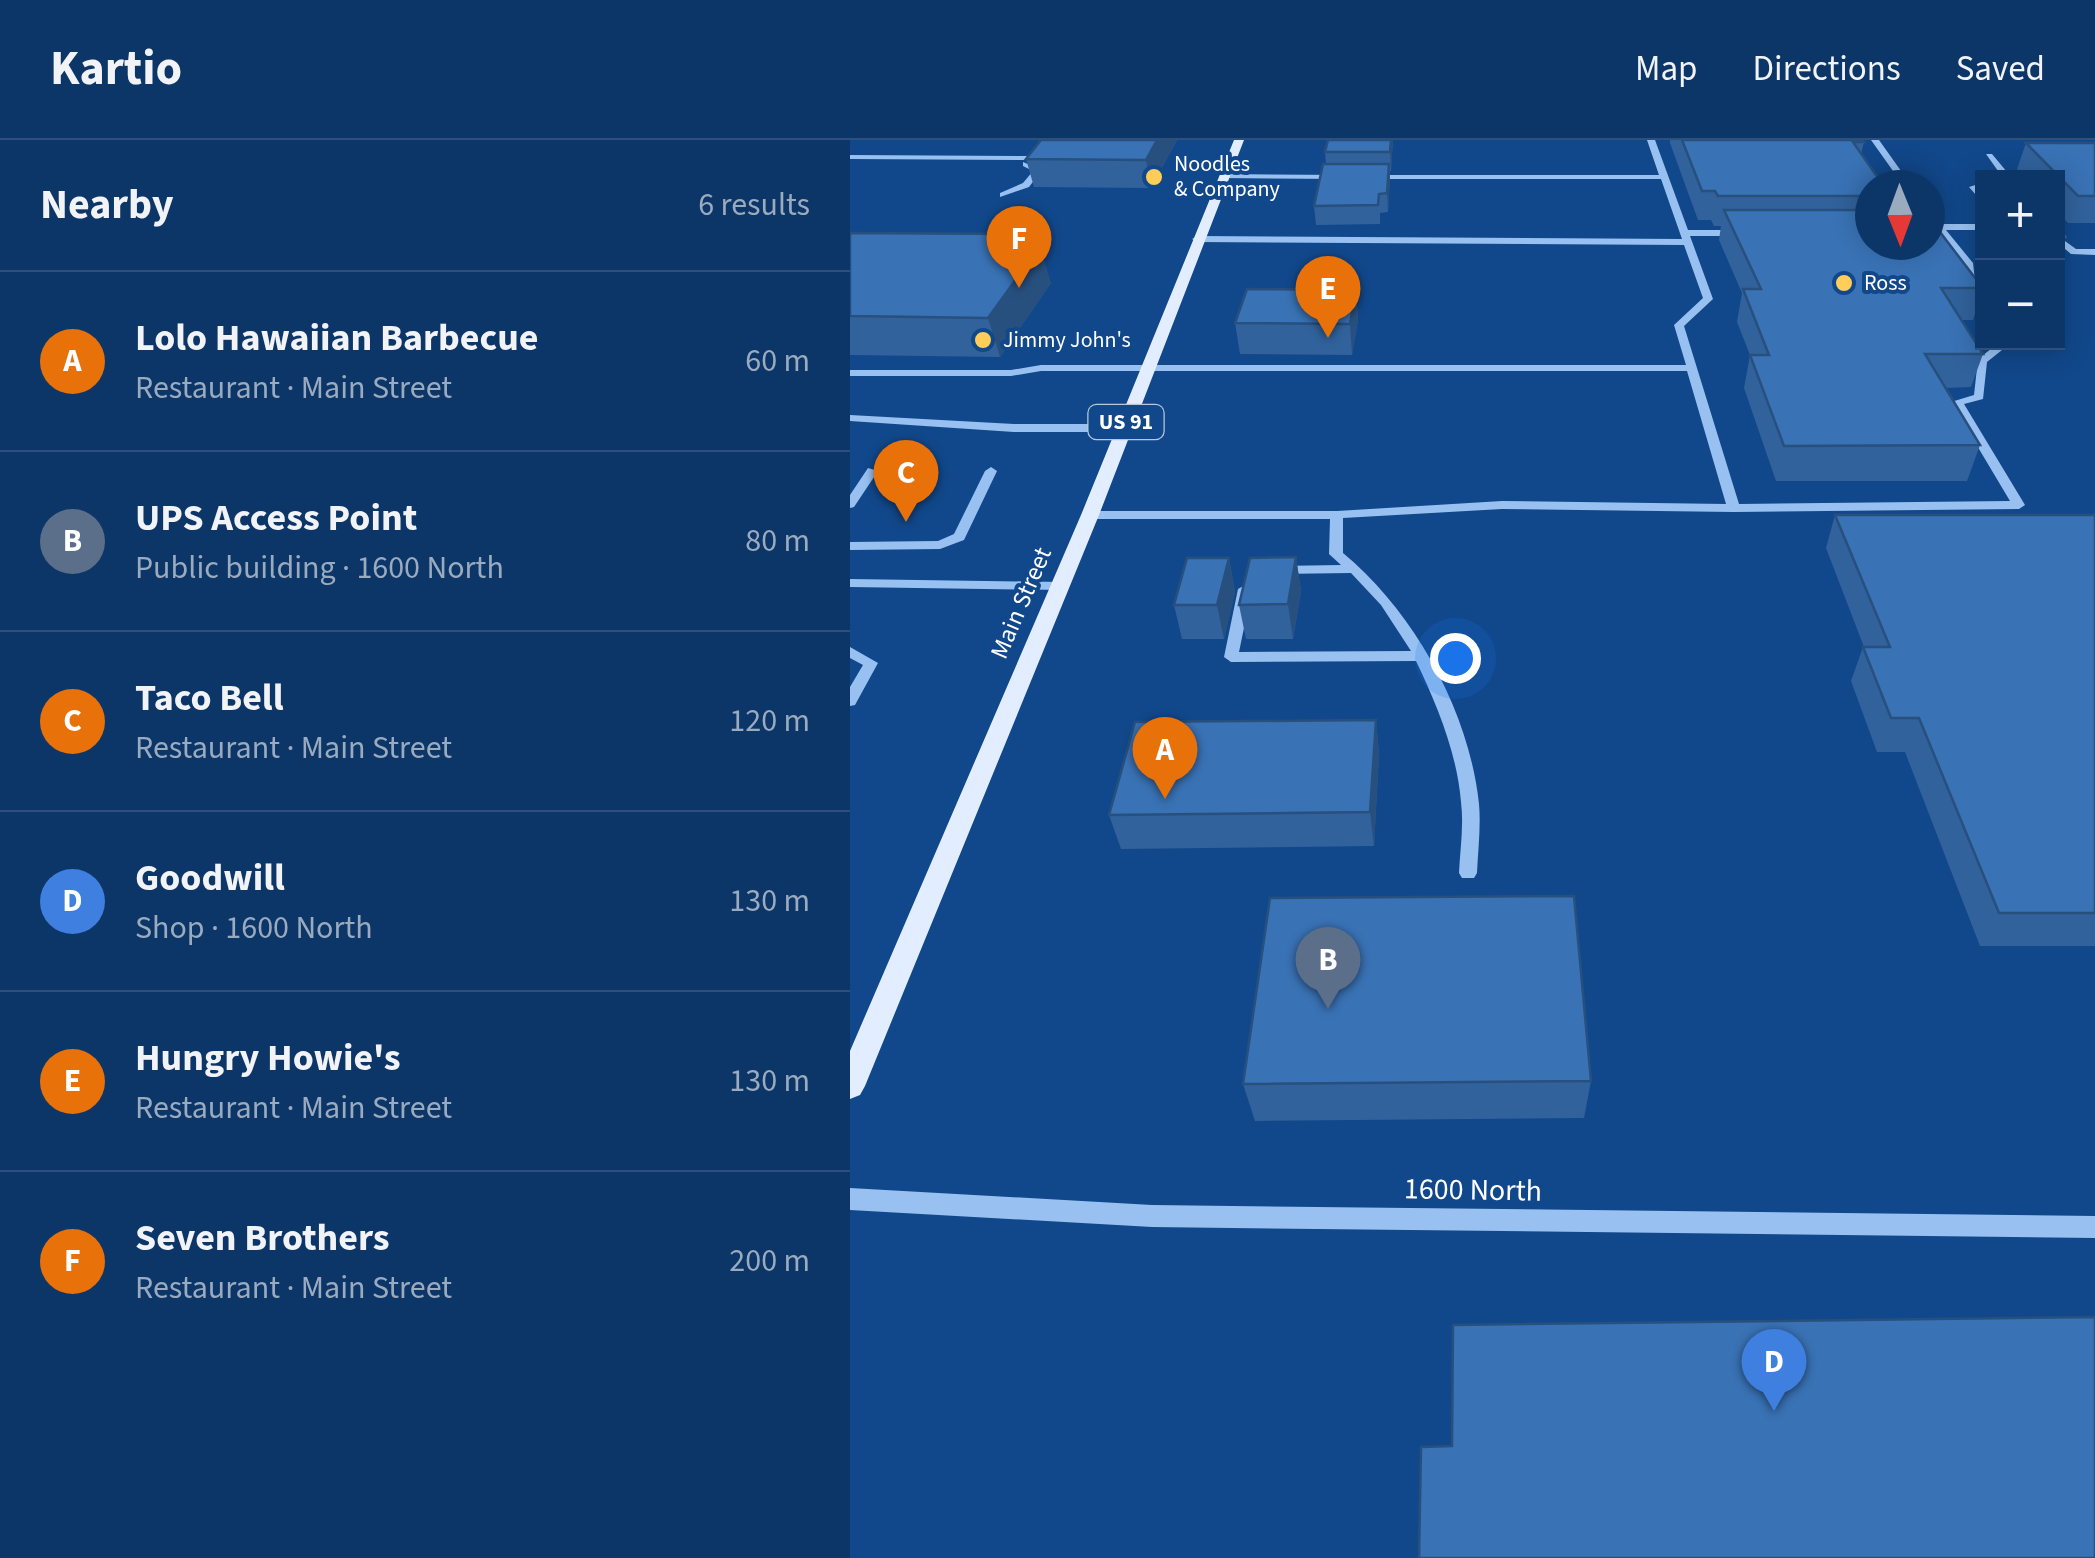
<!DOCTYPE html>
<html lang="en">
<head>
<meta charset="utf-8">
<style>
  :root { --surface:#0d3668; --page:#1b4171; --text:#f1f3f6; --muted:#9aabc0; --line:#2d507c; --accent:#ffcd58 }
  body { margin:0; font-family:"Source Sans 3",sans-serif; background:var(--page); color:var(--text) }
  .controls { position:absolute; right:30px; top:30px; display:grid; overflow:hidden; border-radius:0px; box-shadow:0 5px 25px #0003 }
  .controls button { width:90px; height:90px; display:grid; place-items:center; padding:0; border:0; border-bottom:2px solid var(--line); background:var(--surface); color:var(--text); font:50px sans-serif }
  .compass { position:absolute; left:1005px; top:30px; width:90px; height:90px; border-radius:50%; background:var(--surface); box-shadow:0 5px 25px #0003; rotate:179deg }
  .you { position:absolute; left:605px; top:518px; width:35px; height:35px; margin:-25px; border:8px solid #fff; border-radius:50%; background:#1a73e8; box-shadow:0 0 0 15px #1a73e833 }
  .badge { display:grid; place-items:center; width:65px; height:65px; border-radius:50%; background:var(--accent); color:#fff; font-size:32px; font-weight:700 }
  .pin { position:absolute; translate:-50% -82px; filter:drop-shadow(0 2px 5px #0008) }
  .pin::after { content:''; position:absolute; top:52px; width:35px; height:30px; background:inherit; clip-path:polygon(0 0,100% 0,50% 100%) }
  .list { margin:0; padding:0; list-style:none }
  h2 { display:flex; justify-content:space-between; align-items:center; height:130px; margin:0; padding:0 40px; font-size:42px }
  h2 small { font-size:32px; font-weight:400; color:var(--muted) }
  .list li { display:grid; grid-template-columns:65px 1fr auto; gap:30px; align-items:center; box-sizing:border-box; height:180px; padding:0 40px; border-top:2px solid var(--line) }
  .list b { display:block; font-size:38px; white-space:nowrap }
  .list p { margin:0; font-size:32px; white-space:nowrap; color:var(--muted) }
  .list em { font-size:32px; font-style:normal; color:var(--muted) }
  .map { position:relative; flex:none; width:1245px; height:1418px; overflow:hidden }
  header { display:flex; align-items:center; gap:60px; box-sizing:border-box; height:140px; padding:0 50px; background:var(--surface); border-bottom:2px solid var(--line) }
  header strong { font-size:48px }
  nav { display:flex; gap:55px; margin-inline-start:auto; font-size:35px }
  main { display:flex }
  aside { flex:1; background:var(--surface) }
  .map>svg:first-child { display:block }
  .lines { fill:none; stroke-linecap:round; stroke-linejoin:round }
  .minor-tunnel { stroke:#35639c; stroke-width:9; stroke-dasharray:9 4; stroke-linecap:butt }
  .minor { fill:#98c1f2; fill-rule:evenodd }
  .major { fill:#e2eeff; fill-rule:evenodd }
  .wall { fill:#31629c }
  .shaded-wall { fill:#28507f }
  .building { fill:#3972b5; stroke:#28507f; stroke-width:2.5 }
  .poi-dot { fill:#ffcd58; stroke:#11488b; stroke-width:4 }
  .labels { text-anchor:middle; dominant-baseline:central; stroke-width:8; stroke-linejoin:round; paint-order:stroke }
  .far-poi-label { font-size:22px; fill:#fff; stroke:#11488b; text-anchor:start }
  .shield { fill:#11488b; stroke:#b8c8dc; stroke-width:2.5 }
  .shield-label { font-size:22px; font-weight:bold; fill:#fff }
  .street-label { font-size:25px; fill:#fff; stroke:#11488b }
  .near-street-label { font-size:30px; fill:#fff; stroke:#11488b }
</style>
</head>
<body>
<header>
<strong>Kartio</strong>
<nav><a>Map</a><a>Directions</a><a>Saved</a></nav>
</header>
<main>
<aside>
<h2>Nearby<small>6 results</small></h2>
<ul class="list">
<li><span class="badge" style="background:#e8710a">A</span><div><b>Lolo Hawaiian Barbecue</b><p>Restaurant · Main Street</p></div><em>60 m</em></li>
<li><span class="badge" style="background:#5c6f8a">B</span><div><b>UPS Access Point</b><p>Public building · 1600 North</p></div><em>80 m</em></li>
<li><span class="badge" style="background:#e8710a">C</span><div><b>Taco Bell</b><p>Restaurant · Main Street</p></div><em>120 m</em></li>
<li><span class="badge" style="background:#3f7fe0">D</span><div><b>Goodwill</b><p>Shop · 1600 North</p></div><em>130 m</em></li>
<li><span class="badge" style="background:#e8710a">E</span><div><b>Hungry Howie's</b><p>Restaurant · Main Street</p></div><em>130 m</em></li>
<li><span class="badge" style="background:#e8710a">F</span><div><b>Seven Brothers</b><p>Restaurant · Main Street</p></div><em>200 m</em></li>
</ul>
</aside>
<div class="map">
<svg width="1245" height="1418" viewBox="0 0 1245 1418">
  <rect width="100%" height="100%" fill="#11488b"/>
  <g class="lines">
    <path class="minor-tunnel" d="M 1208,93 L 1214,100"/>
    <path class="minor" d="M 196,0 L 204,0 L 182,20 L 0,19 L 0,15 L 180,16 Z
      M 797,0 L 805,0 L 838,90 L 893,90 L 897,93 L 893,96 L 840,96 L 863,159 L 834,186 L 889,364 L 1160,361 L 1101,262 L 1124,255 L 1128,219 L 1150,202 L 1162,202 L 1137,222 L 1133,259 L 1114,264 L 1175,365 L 1169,369 L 884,372 L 652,369 L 493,378 L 493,413 C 564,472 619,570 629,664 C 631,687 628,710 627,733 L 624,738 L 612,738 L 609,733 C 610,710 614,686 611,662 C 607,613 587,565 566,521 L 381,522 L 374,517 L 388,449 L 395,445 L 402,449 L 389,512 L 561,511 L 531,465 L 501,433 L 427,434 L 420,430 L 427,426 L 491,425 L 479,414 L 480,379 L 240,379 L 234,375 L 240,371 L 487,371 L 652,361 L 876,364 L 837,231 L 191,231 L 161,236 L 0,236 L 0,230 L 161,230 L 191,225 L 836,225 L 824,185 L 853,158 L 834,105 L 347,102 L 342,99 L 347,96 L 832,99 L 811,39 L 519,39 L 515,37 L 519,35 L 809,35 Z
      M 1021,0 L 1029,0 L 1061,45 L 1053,45 Z
      M 1136,14 L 1142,14 L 1162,38 L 1153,38 Z
      M 173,22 L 192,30 L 179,47 L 150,57 L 150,53 L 173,43 L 183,31 L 173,26 Z
      M 373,34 L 493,35 L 497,37 L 493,39 L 370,38 Z
      M 1132,43 L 1132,47 L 1128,48 L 1132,54 L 1132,62 L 1119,47 Z
      M 1080,73 L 1091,84 L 1132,84 L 1132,90 L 1096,90 L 1123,123 L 1126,150 L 1132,159 L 1132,168 L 1128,167 L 1116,150 L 1113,123 L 1080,82 Z
      M 1208,96 L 1226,109 L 1245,109 L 1245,115 L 1221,114 L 1208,103 Z
      M 0,275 L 164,284 L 273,284 L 279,288 L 273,292 L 164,292 L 0,281 Z
      M 141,327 L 147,331 L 114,400 L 90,409 L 0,410 L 0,402 L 88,401 L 104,394 L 135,331 Z
      M 18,328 L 28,331 L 4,367 L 0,368 L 0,355 Z
      M 0,439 L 211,442 L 218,446 L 211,450 L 0,447 Z
      M 0,507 L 28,523 L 5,565 L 0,566 L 0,547 L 13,525 L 0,518 Z
      M 0,1048 L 302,1065 L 1245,1076 L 1245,1098 L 302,1087 L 0,1070 Z"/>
    <path class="major" d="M 384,0 L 394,0 L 249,375 L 15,946 L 10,955 L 0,959 L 0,911 L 231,375 Z"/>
  </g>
  <path class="wall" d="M 327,0 L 301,48 L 184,47 L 176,19 Z
    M 478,0 L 543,0 L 541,31 L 540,31 L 538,72 L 530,73 L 530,84 L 466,85 L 464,66 L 476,24 L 475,12 Z
    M 820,0 L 1012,0 L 1014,2 L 1011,14 L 1020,45 L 1020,105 L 1132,147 L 1132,151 L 1123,180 L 1111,180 L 1133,214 L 1121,247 L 1095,248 L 1130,305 L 1117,341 L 926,341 L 894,248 L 900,215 L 887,182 L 892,153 L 869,100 L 871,86 L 864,86 L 861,80 L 848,80 L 820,3 Z
    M 1176,3 L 1245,3 L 1245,83 L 1218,83 L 1208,72 L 1208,38 L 1176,38 L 1167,29 Z
    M 0,93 L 162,106 L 201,143 L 150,217 L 0,215 Z
    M 506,150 L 508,180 L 502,215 L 390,214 L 385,183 Z
    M 985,375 L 1245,375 L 1245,806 L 1130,806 L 1055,612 L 1027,612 L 1001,541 L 1013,507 L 1014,507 L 976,408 Z
    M 446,417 L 451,451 L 443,499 L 396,499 L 389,465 Z
    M 379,418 L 385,452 L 374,499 L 332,499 L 324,465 Z
    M 526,580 L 529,614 L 524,706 L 271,709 L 259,675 Z
    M 741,941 L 734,978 L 405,981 L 393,944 Z"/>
  <path class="shaded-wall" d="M 307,0 L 327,0 L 301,48 L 296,20 Z
    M 541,0 L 543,0 L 541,31 L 540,12 Z
    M 539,24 L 540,42 L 538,72 L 537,53 Z
    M 159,94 L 169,130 L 149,106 Z
    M 190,106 L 201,143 L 150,217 L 138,178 Z
    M 506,150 L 508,180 L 502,215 L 500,184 Z
    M 446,417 L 451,451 L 443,499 L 438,464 Z
    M 379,418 L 385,452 L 374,499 L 367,465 Z
    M 526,580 L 529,614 L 524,706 L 520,672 Z"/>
  <path class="building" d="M 191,0 L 307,0 L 296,20 L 176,19 Z
    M 478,0 L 541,0 L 540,12 L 475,12 Z
    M 832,0 L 1012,0 L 1014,2 L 1003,2 L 1033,45 L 1020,45 L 1020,56 L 868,56 L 865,51 L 852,51 Z
    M 1176,3 L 1245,3 L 1245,56 L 1228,56 Z
    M 473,24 L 539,24 L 537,53 L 529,54 L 528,65 L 464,66 Z
    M 874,70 L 1020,70 L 1020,105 L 1080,105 L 1080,79 L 1132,147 L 1132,148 L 1091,148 L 1133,214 L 1075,214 L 1130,305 L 934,306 L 900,215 L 919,215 L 893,149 L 911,149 Z
    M 0,93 L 159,94 L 149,106 L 190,106 L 138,178 L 0,176 Z
    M 397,149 L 506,150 L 500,184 L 385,183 Z
    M 985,375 L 1245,375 L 1245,773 L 1149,773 L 1069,578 L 1041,578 L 1013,507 L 1040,507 Z
    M 446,417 L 438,464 L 389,465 L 400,418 Z
    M 337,418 L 379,418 L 367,465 L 324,465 Z
    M 526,580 L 520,672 L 259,675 L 285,582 Z
    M 724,756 L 741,941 L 393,944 L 420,758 Z
    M 1245,1177 L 1245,1418 L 569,1418 L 571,1307 L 602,1306 L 603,1185 Z"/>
  <g class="poi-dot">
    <circle cx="304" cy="37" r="10"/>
    <circle cx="994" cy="143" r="10"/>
    <circle cx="133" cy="200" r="10"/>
  </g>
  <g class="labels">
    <g class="far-poi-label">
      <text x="324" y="24">Noodles<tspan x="324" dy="25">&amp; Company</tspan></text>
      <text x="1014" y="143">Ross</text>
      <text x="153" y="200">Jimmy John's</text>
    </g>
    <rect class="shield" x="238.5" y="265" width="75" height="34" rx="8"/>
    <g class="shield-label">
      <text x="276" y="282">US 91</text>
    </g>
    <g class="street-label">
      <text transform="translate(171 463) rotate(-67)">Main Street</text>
    </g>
    <g class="near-street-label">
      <text transform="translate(623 1050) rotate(1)">1600 North</text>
    </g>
  </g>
</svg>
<div class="controls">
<button>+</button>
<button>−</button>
</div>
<svg class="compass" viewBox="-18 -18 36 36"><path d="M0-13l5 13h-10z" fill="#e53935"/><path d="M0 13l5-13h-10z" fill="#9aabc0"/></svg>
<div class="you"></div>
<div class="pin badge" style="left:315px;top:659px;background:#e8710a">A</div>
<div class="pin badge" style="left:478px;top:869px;background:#5c6f8a">B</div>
<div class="pin badge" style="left:56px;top:382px;background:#e8710a">C</div>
<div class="pin badge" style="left:924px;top:1271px;background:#3f7fe0">D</div>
<div class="pin badge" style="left:478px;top:198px;background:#e8710a">E</div>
<div class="pin badge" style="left:169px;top:148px;background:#e8710a">F</div>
</div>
</main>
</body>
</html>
